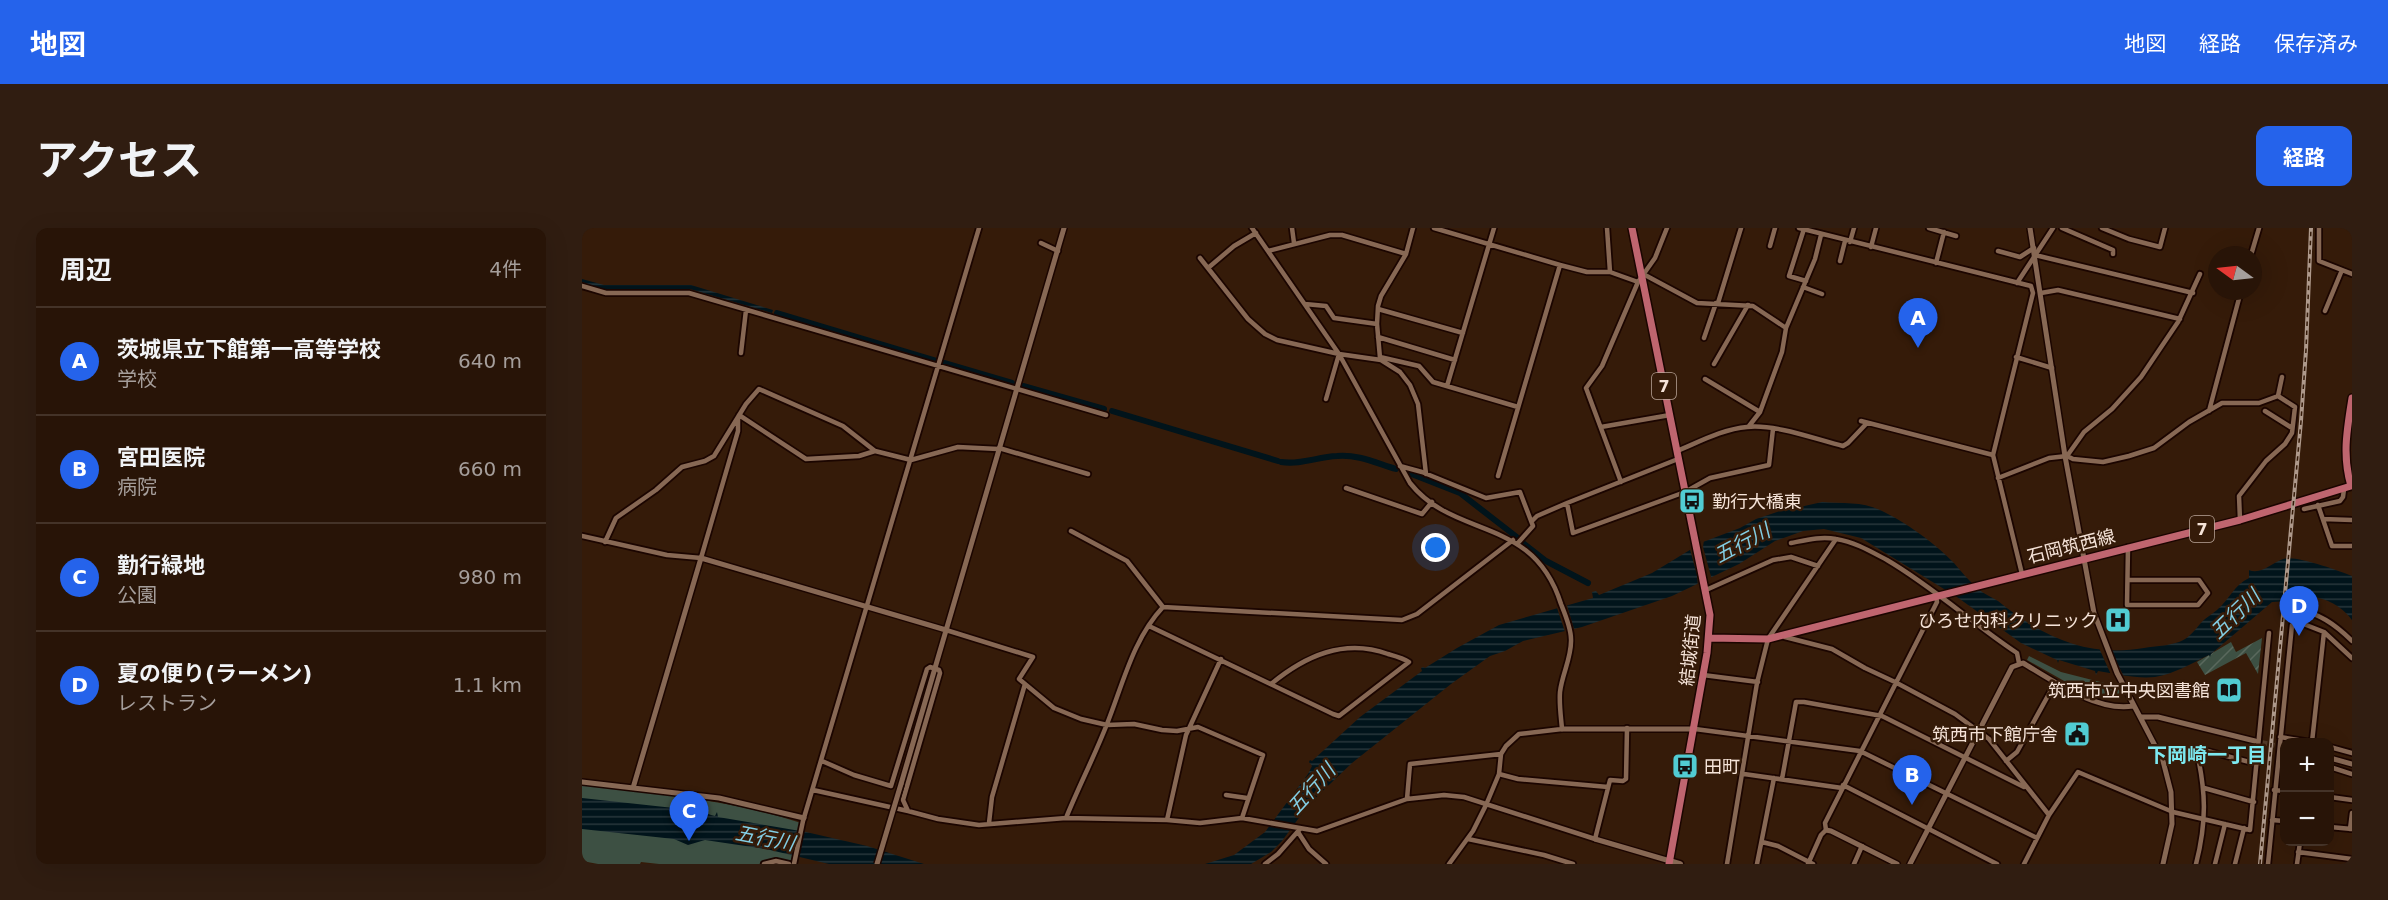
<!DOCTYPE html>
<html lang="ja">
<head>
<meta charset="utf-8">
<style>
  :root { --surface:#281407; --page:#301d11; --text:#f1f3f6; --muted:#a59e9b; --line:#443328; --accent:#2563eb }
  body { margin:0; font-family:"DejaVu Sans","Noto Sans JP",sans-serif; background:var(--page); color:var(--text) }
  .controls { position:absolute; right:18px; bottom:18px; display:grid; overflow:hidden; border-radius:12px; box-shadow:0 6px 24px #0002 }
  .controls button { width:54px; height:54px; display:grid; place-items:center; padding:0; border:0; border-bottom:2px solid var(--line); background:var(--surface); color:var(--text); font:30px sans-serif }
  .compass { position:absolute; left:1626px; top:18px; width:54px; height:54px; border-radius:50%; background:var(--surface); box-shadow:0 6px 24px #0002; rotate:285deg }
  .you { position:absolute; left:854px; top:320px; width:21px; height:21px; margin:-15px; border:4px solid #fff; border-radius:50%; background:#1a73e8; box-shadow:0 0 0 9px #1a73e833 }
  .badge { display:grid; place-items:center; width:39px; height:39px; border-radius:50%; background:var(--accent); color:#fff; font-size:20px; font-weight:700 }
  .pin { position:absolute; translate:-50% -50px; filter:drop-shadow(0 2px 3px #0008) }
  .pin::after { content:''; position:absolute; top:32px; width:21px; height:18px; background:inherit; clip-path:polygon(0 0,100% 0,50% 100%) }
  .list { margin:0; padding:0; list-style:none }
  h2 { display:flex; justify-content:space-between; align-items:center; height:78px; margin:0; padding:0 24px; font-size:26px }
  h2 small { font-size:20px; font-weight:400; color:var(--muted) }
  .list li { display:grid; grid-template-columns:39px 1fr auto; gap:18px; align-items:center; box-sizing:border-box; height:108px; padding:0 24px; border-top:2px solid var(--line) }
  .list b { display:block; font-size:22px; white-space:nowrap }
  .list p { margin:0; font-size:20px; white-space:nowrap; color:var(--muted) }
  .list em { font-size:20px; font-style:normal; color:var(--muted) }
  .map { position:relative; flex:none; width:1770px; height:636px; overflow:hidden; border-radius:12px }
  header { display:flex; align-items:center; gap:36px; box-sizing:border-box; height:84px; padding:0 30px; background:var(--accent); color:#fff }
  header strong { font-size:28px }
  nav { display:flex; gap:33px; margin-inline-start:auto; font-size:21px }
  .intro { display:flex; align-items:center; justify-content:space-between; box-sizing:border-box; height:144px; padding:0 36px }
  h1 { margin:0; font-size:42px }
  .button { padding:15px 27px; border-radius:12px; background:var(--accent); color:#fff; font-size:21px; font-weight:700 }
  main { display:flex; gap:36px; padding:0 36px }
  aside { flex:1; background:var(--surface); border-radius:12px; box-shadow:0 6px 24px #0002 }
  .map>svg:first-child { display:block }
  .park { fill:#3d5043 }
  .garden { fill:url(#garden-furrows) }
  .water { fill:url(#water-rules) }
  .pier { fill:#351b09 }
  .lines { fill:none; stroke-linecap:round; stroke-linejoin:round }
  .canal { stroke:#01141b; stroke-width:6 }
  .tertiary-tunnel { stroke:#523928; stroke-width:5; stroke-dasharray:5 2.5; stroke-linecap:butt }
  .minor-casing { stroke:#1b0500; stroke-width:8 }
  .tertiary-casing { stroke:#1b0500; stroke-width:8 }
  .secondary-casing { stroke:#1b0500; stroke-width:9 }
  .primary-casing { stroke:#1b0500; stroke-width:10 }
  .minor { stroke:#876854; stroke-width:4.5 }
  .tertiary { stroke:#876854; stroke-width:5 }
  .secondary { stroke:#876854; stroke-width:6 }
  .primary { stroke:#bf656f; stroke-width:7 }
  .rail-casing { stroke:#ae998b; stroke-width:4 }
  .rail { stroke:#351b09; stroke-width:1.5; stroke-dasharray:4.5; stroke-linecap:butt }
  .tertiary-bridge-casing { stroke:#1b0500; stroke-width:8; stroke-linecap:butt }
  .tertiary-bridge { stroke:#876854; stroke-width:5 }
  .labels { text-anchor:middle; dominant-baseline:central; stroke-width:5; stroke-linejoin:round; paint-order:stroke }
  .shield { fill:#351b09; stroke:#bba79a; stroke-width:1.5 }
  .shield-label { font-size:16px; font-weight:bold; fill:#f5e3d8 }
  .poi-label { font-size:18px; fill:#f5e3d8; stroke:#351b09; text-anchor:end }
  .street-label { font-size:18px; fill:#f5e3d8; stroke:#351b09 }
  .water-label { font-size:20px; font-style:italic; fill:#82cde3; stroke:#351b09 }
  .neighbourhood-label { font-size:20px; font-weight:bold; fill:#7de9f0; stroke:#351b09 }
</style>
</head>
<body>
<header>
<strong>地図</strong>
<nav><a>地図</a><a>経路</a><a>保存済み</a></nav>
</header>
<div class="intro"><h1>アクセス</h1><a class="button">経路</a></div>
<main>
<aside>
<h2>周辺<small>4件</small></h2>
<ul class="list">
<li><span class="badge">A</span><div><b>茨城県立下館第一高等学校</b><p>学校</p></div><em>640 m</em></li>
<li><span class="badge">B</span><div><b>宮田医院</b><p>病院</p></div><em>660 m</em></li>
<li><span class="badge">C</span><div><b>勤行緑地</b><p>公園</p></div><em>980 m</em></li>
<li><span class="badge">D</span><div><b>夏の便り(ラーメン)</b><p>レストラン</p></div><em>1.1 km</em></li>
</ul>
</aside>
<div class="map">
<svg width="1770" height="636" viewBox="0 0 1770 636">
  <defs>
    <pattern id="garden-furrows" width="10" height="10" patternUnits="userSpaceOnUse" patternTransform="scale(1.5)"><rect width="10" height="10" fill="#3d5043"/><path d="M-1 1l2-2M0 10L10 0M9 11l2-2" fill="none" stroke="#5a695d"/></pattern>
    <pattern id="water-rules" width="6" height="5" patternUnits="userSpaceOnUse" patternTransform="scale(1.5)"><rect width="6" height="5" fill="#01141b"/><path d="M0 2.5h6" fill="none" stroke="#27363b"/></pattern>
  </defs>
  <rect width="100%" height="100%" fill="#351b09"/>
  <path class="park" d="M 1447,428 L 1479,444 L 1534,458 L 1538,464 L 1533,471 L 1491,458 L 1445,432 Z
    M 0,557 C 74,566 148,571 219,595 L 210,632 L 208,634 L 189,631 L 177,636 L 77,636 L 59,634 L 58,636 L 16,636 L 0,633 Z"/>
  <path class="garden" d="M 1680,410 L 1676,446 L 1664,425 L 1623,447 L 1615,434 L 1649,414 L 1654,424 Z"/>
  <path class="water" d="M 0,51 L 22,57 L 109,57 L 191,82 L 190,85 L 108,61 L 22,61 L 0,54 Z
    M 1240,274 C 1261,276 1279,273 1298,282 C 1322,293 1354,316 1372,335 C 1379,343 1388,354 1396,361 C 1402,366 1410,369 1416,373 C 1459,408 1505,430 1562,420 C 1574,418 1585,418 1597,414 C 1607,410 1611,404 1618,396 C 1623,390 1629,387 1635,382 C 1647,372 1652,357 1667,350 L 1667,342 C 1679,347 1690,335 1701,331 C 1715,327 1756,343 1770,348 L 1770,392 C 1760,378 1744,370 1727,368 L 1720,372 L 1690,374 L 1629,426 L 1628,429 L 1627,427 C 1610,435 1592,446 1573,449 C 1555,451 1534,446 1516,443 L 1514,447 L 1513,443 L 1477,432 L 1476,435 L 1475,432 L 1439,415 L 1375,369 L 1279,310 L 1242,301 L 1221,303 L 1193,313 L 1157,336 L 1090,368 L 1000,399 L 941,413 L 923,423 L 908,428 L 869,456 L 770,535 L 727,576 L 700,613 L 689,624 L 669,636 L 623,636 L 652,627 L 683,604 L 726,546 L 730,538 L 727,534 L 728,532 L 730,533 L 778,489 L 840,443 L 839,440 L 841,439 L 843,440 L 875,420 L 917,397 L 1011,370 L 1010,364 L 1014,363 L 1017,367 L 1070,345 L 1121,314 L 1158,300 L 1174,291 L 1213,278 L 1213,276 L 1216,275 L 1218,279 Z
    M 0,570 L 101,581 L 104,578 C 117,579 122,586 133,588 L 135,584 L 136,589 L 224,604 L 285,618 L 342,636 L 247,636 L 184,621 L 123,612 L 106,617 L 92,611 L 0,601 Z"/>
  <path class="pier" d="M 1122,312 L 1121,319 L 1130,352 L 1116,360 L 1115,347 L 1107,318 Z
    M 984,374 L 993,404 L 984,407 L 974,377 Z
    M 1517,420 L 1528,420 L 1543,451 L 1530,449 Z"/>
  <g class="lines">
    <path class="canal" d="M 195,85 L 355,133
      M 362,135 L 430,155
      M 441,158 L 522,181
      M 530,183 L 696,233
      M 699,234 C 719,237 735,229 755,228 C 775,226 794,235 814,241
      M 827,245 L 878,265 L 936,310
      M 941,315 L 964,333 L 1006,355"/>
    <path class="tertiary-tunnel" d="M 1673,513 L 1700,519"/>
    <defs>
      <path id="minor" d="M 670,0 L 757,126 L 828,255 C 873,312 951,287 979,376 C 983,386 989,400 989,411 C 990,429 980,446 978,464 C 977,476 979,489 980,501 L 937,506 L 924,518 L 919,526 L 917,546 L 904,577 L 891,603 L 867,636
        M 710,0 L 712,15
        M 852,0 L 978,37 L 1005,44 L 1028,44 L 1056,54
        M 1025,0 L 1028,44
        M 1217,0 L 1449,58 L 1451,65 L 1411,227 L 1440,346
        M 1347,0 L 1374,8
        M 1480,0 L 1531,22 L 1531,26
        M 1520,0 L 1547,11 L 1578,19 L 1583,0
        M 1737,0 L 1737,33 L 1770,46
        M 1222,1 L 1207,48 L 1224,53
        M 1268,14 L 1272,0
        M 459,15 L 476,23
        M 1188,18 L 1193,0
        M 1289,19 L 1294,0
        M 686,23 L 748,7 L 760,7 L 824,26
        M 1416,23 L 1438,29 L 1452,20
        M 1453,27 L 1611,65
        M 1669,27 L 1677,0
        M 618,30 L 666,91 L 683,106 L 695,112 L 757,126 L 799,132 L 818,144 L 828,157 L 836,176 L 844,246
        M 1258,33 L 1263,13
        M 1354,35 L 1362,4
        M 626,40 L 652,18 L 674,5
        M 1063,47 L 1115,75 L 1171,78 L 1204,100
        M 1435,55 L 1471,0
        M 0,58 L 24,65 L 107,65 L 524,187
        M 1221,59 L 1240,66
        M 1459,65 L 1476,62 L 1598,91
        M 1136,75 L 1159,0
        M 723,76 L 744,78 L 752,90 L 795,96
        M 796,81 L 881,105
        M 1743,83 L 1760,42
        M 796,109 L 873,132
        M 1122,110 L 1134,75
        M 159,125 L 164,82
        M 798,129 L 837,138 L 851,154 L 936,179
        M 1434,129 L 1470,140
        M 798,130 L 795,96 L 796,78 L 799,68 L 824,26 L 831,0
        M 1132,136 L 1166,77
        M 1123,151 L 1178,184
        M 865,158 L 912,0
        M 744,171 L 757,126
        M 1627,183 L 1659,63
        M 1683,183 L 1710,200
        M 157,187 L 224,231 L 277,228 L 293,223
        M 1279,193 L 1411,227
        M 1167,198 L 1178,184 L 1200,124 L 1204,100 L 1233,31 L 1239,7
        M 1019,199 L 1088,187
        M 417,220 L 506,246
        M 1095,223 C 1117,214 1141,201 1165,199 C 1194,196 1233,211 1261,218 L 1266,215 L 1285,195
        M 1485,228 L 1502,204 L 1530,181 L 1559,149 L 1596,94 L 1618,46
        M 818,238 L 840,244 L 904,270 L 938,264 L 951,298 L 935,316
        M 916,248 L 978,37
        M 1416,250 L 1467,230 L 1485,228 L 1491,231 L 1521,234 L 1547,228 L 1572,220 L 1607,194 L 1640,175 L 1677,175 L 1696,168 L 1700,149
        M 1039,254 L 1004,160 L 1020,138 L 1056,54 L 1073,30 L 1085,0
        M 764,260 L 840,286 L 850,274
        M 985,275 L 991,305 L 1103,264 L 1128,250 L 1187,237 L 1191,201
        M 1736,277 L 1750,318 L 1770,318
        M 1722,281 L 1758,273 L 1761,269 L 1762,261
        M 1741,291 L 1770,292
        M 1658,292 L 1657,268 L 1684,233 L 1703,216 L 1710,205 L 1713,179 L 1696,168
        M 950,293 L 955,288 L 985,275 L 1096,231
        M 489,303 L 545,333 L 581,379 L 820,392 L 835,386 L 931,312
        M 0,308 L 85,327 L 119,330 L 156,203 L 156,191
        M 23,314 L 34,290 L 74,262 L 100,239 L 123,233 L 132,228 L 164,176 L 177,161 L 261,198 L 293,223 L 329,232 L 376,219 L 416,221
        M 1209,315 C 1224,312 1239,308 1254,311 C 1273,314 1288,323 1305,332 C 1351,359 1390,395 1435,425 L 1437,435
        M 1546,352 L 1617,352 L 1626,365 L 1616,377 L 1545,377 L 1546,319
        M 1124,362 L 1191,332 L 1209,329 L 1236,338
        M 1717,394 L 1717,385 L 1720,383 C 1740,386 1756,399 1770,413
        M 567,398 L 751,486 L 757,488 L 827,434 C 821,430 813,428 806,426 C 762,410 723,428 689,456
        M 364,402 L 451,429 L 437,451 L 472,480 L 499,491 L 525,497 L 552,496 L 580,502 L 595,503 L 616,499 L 681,527 L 660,590
        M 1203,409 L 1250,421 L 1283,440 L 1313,454 L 1373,486 L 1407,511 L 1467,587
        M 1121,447 L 1176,454
        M 1113,501 L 1278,523 L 1455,610
        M 1698,509 L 1728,514
        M 1730,514 L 1742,404
        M 1748,519 L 1770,525
        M 240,533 L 272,547 L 309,558 L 345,441 L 348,439 L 357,442 L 358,445 L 321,572 L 326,583 L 356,591 L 397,597 L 484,590 L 585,592 L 618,595 L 660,590 L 735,603 L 825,571 L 862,567 L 882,569 L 1013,611 L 1028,552 L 1041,553 L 1044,551 L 1045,500
        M 1424,533 L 1435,524 L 1473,455
        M 1748,539 L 1770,546
        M 917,546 L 936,551 L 1026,559
        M 1162,546 L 1260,560
        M 1200,551 L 1214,474 L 1222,474 L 1300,488 L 1442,559
        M 1261,557 L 1415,636
        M 1622,560 L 1672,574
        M 231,562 L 326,583
        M 1692,562 L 1702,563
        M 644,567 L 665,570
        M 1748,569 L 1770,572
        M 825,571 L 828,536 L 919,526
        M 484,590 C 497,558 513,527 525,496 C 541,456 551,411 581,379
        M 585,592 L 604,507 L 639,431
        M 1690,592 L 1702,593
        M 407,595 L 410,569 L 443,456
        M 1748,599 L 1770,601
        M 1768,601 L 1770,585
        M 716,604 L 727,621 L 744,636
        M 886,611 L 962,627 L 991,636
        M 1180,614 L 1196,618 L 1231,636
        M 1716,624 L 1770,631
        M 182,636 L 194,633 L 207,636
        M 212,636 L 221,593 L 397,0
        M 683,636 L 696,626 L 718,601
        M 1145,636 L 1175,455 L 1186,411 L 1254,311
        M 1175,636 L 1192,550
        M 1226,636 L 1239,607 L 1244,602 L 1243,595 L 1355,374 L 1354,368
        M 1272,636 L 1280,618
        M 1442,636 L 1467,587 L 1496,544 L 1591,584 L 1668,602 L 1687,405
        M 1614,636 C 1625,593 1624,563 1614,520 L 1675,536
        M 1633,636 L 1643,596
        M 1653,636 L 1662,600
        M 1686,636 L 1710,397 L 1714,393 L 1742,404 L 1770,430
        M 1715,636 L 1718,614"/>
      <path id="tertiary" d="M 1448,0 L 1483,228 L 1512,385 L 1535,445 L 1581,533 L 1589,564 L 1590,596 L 1581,636
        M 1560,489 L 1576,489 L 1673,513
        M 980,501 L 1113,501
        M 1700,519 L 1702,520
        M 1748,530 L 1770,536
        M 0,554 L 137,570 L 222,590
        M 319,556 L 482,0
        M 51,560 L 119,330 L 364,402
        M 1244,602 L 1249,603 L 1315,636
        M 1013,611 L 1088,633
        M 1328,636 L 1430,439 L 1441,435 C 1471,453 1515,484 1551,478"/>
      <path id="secondary" d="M 1088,633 L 1098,636"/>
      <path id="primary" d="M 1050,0 L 1128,387 L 1125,425 L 1087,636
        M 1127,410 L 1186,411 L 1658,292 L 1769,258 C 1760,228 1765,201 1770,170"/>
    </defs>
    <use href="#minor" class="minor-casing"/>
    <use href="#tertiary" class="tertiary-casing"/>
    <use href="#secondary" class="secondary-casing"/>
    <use href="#primary" class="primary-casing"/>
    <use href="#minor" class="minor"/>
    <use href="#tertiary" class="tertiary"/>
    <use href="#secondary" class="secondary"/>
    <use href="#primary" class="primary"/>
    <defs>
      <path id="rail" d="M 1678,636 L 1719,193 L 1724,122 L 1729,0"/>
    </defs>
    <use href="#rail" class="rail-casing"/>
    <use href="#rail" class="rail"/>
    <defs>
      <path id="tertiary-bridge" d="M 295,636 L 319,556"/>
    </defs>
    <use href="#tertiary-bridge" class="tertiary-bridge-casing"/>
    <use href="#tertiary-bridge" class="tertiary-bridge"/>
  </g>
  <defs>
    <symbol id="bus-square" viewBox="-11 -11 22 22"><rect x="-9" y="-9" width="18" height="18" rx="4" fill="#51ccd3" stroke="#351b09"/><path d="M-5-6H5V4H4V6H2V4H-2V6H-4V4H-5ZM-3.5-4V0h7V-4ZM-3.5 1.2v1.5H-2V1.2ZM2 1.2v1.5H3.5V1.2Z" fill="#111"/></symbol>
    <symbol id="hospital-square" viewBox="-11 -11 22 22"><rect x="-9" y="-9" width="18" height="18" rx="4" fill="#51ccd3" stroke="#351b09"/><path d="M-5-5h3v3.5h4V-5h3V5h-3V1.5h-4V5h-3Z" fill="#111"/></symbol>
    <symbol id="library-square" viewBox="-11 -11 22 22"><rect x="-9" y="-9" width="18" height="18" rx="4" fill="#51ccd3" stroke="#351b09"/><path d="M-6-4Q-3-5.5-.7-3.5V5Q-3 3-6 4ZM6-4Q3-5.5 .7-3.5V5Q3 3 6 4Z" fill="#111"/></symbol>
    <symbol id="civic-square" viewBox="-11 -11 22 22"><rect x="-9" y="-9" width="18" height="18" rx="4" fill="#51ccd3" stroke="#351b09"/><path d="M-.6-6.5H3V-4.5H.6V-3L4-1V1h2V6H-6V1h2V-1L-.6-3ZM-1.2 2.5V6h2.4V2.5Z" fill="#111"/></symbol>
  </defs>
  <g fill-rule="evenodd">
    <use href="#bus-square" x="1095" y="258" width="30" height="30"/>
    <use href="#hospital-square" x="1521" y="377" width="30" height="30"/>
    <use href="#library-square" x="1632" y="447" width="30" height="30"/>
    <use href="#civic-square" x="1480" y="491" width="30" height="30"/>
    <use href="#bus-square" x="1088" y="523" width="30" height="30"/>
  </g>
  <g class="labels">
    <g class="shield">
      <rect x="1070" y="145" width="24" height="26" rx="4.5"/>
      <rect x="1608" y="288" width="24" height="26" rx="4.5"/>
    </g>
    <g class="shield-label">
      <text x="1082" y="158">7</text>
      <text x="1620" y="301">7</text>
    </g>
    <g class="poi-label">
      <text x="1130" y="273" text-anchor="start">勤行大橋東</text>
      <text x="1516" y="392">ひろせ内科クリニック</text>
      <text x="1628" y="462">筑西市立中央図書館</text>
      <text x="1476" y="506">筑西市下館庁舎</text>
      <text x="1122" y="538" text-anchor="start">田町</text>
    </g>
    <g class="street-label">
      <text transform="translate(1489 318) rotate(-14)">石岡筑西線</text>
      <text transform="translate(1108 422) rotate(-84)">結城街道</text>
    </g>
    <g class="water-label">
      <text transform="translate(1160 315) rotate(-28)">五行川</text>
      <text transform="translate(1653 386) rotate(-44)">五行川</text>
      <text transform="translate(729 561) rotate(-48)">五行川</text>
      <text transform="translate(183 610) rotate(11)">五行川</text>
    </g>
    <g class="neighbourhood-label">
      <text x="1625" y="527">下岡崎一丁目</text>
    </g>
  </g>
</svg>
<div class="controls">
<button>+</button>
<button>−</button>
</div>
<svg class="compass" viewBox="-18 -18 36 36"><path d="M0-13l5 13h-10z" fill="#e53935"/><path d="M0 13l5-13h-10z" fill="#a59e9b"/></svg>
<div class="you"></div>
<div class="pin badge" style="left:1336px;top:120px">A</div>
<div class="pin badge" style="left:1330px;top:577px">B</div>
<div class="pin badge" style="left:107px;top:613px">C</div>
<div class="pin badge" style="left:1717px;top:408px">D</div>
</div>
</main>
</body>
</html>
